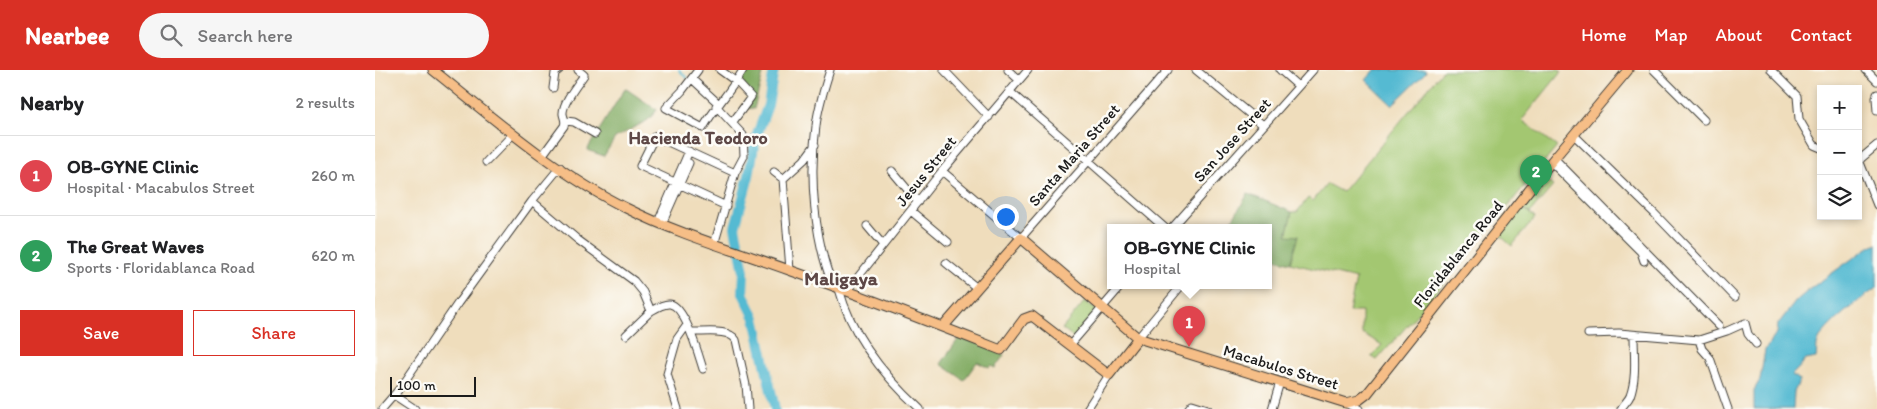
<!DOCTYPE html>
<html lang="en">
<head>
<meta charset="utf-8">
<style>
  :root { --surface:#fff; --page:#f6f6f6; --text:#202124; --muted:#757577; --line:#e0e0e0; --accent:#d93025 }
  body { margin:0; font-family:Itim,sans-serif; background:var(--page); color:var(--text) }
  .controls { position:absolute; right:15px; top:15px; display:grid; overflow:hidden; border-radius:0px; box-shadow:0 2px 8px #0003 }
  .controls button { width:45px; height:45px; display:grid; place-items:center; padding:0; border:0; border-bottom:1px solid var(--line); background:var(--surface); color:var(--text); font:25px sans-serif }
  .scale { position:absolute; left:15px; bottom:12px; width:86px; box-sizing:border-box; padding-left:5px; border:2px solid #1c1c1c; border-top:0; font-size:14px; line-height:18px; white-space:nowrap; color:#1c1c1c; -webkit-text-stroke:4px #fdfcf7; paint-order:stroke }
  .you { position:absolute; left:630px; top:146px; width:18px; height:18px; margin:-12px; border:4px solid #fff; border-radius:50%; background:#1a73e8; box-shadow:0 0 0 8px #1a73e833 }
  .badge { display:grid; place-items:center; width:32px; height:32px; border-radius:50%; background:var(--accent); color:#fff; font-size:16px; font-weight:700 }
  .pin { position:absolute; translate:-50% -41px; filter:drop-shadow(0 1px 2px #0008) }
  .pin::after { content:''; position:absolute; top:26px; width:18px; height:15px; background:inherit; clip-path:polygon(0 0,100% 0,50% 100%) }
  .popup { position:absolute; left:732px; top:154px; width:165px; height:65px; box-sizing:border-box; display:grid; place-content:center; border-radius:0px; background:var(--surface); filter:drop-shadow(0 1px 4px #0005); font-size:16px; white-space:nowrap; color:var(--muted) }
  .popup b { font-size:19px; color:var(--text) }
  .popup::after { content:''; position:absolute; left:50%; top:100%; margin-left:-10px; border:10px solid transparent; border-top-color:var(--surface) }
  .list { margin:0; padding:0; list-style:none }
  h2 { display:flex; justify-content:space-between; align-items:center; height:65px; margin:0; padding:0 20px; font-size:21px }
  h2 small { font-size:16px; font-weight:400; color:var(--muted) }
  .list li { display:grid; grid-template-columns:32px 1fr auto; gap:15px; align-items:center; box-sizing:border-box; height:80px; padding:0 20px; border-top:1px solid var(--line) }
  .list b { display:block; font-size:19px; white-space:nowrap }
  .list p { margin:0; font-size:16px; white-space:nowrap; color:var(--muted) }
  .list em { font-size:16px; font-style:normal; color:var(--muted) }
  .actions { display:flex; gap:10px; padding:15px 20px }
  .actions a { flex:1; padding:11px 0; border:1px solid var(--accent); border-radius:0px; text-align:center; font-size:18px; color:var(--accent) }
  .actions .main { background:var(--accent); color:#fff }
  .icon { flex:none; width:28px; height:28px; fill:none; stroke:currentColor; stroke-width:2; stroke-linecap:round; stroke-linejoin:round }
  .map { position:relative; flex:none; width:1502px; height:339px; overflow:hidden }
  header { display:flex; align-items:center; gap:30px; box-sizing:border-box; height:70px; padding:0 25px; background:var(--accent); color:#fff }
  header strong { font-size:24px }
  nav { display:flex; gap:28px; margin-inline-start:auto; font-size:18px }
  .search { width:350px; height:45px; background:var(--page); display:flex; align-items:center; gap:12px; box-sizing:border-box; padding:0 18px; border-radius:28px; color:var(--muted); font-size:19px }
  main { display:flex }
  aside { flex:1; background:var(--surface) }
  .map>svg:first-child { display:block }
  .green { fill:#a3c771; stroke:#607246 }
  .forest { fill:#82ac63; stroke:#4f6440 }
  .water { fill:#54bad2; stroke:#386b77 }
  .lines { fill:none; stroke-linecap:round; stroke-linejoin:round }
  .stream { stroke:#54bad2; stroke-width:2 }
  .river { stroke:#54bad2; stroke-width:10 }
  .minor-casing { stroke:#3c3934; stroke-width:9 }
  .major-casing { stroke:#3c3934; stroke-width:11 }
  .minor { stroke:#fff; stroke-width:7 }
  .major { stroke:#f6be87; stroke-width:9 }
  .labels { text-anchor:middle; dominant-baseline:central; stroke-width:5; stroke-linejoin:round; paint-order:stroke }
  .street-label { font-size:16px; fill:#1c1c1c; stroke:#fdfcf7 }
  .neighbourhood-label { font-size:18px; font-weight:bold; fill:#5d4746; stroke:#fdfcf7 }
  .quarter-label { font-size:19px; font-weight:bold; fill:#5d4746; stroke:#fdfcf7 }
</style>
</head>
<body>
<header>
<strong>Nearbee</strong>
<div class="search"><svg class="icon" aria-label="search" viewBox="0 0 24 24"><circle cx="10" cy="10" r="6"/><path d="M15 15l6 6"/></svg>Search here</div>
<nav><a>Home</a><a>Map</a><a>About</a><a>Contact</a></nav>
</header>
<main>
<aside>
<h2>Nearby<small>2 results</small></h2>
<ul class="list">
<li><span class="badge" style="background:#e0444e">1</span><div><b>OB-GYNE Clinic</b><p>Hospital · Macabulos Street</p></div><em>260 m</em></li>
<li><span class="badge" style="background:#2e9e5b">2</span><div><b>The Great Waves</b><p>Sports · Floridablanca Road</p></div><em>620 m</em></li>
</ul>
<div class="actions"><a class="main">Save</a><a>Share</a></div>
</aside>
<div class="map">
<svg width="1502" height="339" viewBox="0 0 1502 339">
  <rect width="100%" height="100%" fill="#fdfcf7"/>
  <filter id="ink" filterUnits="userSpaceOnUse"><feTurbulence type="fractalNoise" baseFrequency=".02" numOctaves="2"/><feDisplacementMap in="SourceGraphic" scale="10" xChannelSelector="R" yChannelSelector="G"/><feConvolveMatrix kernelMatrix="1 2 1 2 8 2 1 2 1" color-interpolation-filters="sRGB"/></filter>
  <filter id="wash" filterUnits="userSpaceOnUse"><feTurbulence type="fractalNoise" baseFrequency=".0096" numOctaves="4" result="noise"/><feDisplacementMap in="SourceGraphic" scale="20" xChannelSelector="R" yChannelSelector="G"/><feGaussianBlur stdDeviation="1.12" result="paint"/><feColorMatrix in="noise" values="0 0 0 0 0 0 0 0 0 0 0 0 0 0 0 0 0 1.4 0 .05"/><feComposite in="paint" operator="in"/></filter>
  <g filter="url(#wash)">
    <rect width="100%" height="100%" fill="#efddbc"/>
    <path class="green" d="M 1068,0 L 1184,0 L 1186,2 L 1147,50 L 1182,77 L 1052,233 L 1002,290 L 996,286 L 1007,275 L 987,263 L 987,242 L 974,242 L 981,209 L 915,193 L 923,166 L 911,166 L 917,142 L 922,142 L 933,128 L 938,131 L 952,114 L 967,122 Z
      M 1168,108 L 1178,116 L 1155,143 L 1149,139 L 1160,148 L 1137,176 L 1123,164 Z
      M 710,231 L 724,242 L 701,270 L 687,259 Z"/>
    <path class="forest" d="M 372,0 L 389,0 L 379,39 L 372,38 L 375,22 L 365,10 L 372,2 Z
      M 250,18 L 282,40 L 273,50 L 240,68 L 229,86 L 212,80 Z
      M 873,124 L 917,142 L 911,165 L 923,166 L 915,193 L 893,187 L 893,158 L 852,158 Z
      M 586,265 L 624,282 L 629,285 L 620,298 L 616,296 L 614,298 L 602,292 L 589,310 L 566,294 Z"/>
    <path class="water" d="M 1000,0 L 1050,0 L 1051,2 L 1017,35 L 991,10 Z
      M 1502,173 L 1502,218 C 1487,228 1449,256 1443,272 C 1441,276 1442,283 1441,288 L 1431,290 L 1417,305 L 1425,310 L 1419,322 L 1418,339 L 1379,339 L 1379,320 L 1385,310 L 1390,280 L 1402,263 L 1403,254 L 1421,231 L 1436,218 L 1491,179 Z"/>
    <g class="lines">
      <path class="stream" d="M 304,0 L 312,8
        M 375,68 L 380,70"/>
      <path class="river" d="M 399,0 L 393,35 L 380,70 L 374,106 L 360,157 L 369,201 L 368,223 L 380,248 L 400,339"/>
    </g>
  </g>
  <g filter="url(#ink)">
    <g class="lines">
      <defs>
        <path id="minor" d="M 323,0 L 307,21 L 291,38 L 328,58 C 340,37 356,21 368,0
          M 345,0 L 363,13 L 376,27 L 357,53
          M 455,0 C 449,19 443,37 441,56 C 434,106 439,169 458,216
          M 569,0 L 614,47
          M 633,0 L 644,10
          M 821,0 L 888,55
          M 905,0 L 923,16
          M 1279,0 L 1329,50
          M 1396,0 L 1422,26 L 1424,49 L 1439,75 L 1446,78
          M 1491,0 L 1502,11
          M 317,9 L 344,34
          M 178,18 L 180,3 L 184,0
          M 634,21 L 790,158
          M 1502,24 L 1501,28 L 1502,41
          M 191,51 L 199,52 L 220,64
          M 1199,65 L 1279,143 L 1360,227
          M 167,86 L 189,56 C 191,51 189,49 188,44 C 187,33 203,14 209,5 L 203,0
          M 1179,88 L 1344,256
          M 1484,90 L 1502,135
          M 1483,91 L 1502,75
          M 111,92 L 138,64
          M 1176,92 L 1266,182 L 1269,191
          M 185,97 L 157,131 L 203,170 L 259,211 L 268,222 L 276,241 C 281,238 289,233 295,234 C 310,236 324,286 328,299
          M 517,101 L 543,132
          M 567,101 L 646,168 L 793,0
          M 399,102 L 408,109 L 415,200
          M 408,109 L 429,90 L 440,75
          M 351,136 L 265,96 L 280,66 L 360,103
          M 536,141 L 573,172
          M 283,152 L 314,81
          M 287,154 L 314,93
          M 492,156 L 508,175
          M 797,158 L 938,0
          M 339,175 L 360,103 L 369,86 L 368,65 L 341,36
          M 571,193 L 602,218
          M 464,219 C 477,267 509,306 545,339
          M 472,221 L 567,101 L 653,0
          M 316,262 C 328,263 354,258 361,270 L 371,315 L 373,339
          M 1213,264 L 1244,263 L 1324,270 L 1352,261 L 1370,253 L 1373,264 L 1381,274
          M 251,265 L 276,241
          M 763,268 L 806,216
          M 1324,270 L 1327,279 L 1335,288 L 1353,339
          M 695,275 L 746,216
          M 19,325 L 40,339
          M 971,333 L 984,339
          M 7,339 L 25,318 L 83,233 L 157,131
          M 303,339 L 292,304 L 302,269 L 312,255
          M 712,339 L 734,305
          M 813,339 L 817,334 L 833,339
          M 897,339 L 905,312
          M 1246,339 C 1249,333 1253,331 1255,326 C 1262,307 1259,285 1259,265"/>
        <path id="major" d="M 58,0 C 118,48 182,104 251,138 C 303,164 359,180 414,200 C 485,225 555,252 626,280 L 649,249 L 657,246 L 734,305 L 763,268
          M 568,257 L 646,168 L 763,268 L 971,333 L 984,330 L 992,324 L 1176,92 L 1253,0"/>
      </defs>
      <use href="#minor" class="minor-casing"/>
      <use href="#major" class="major-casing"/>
      <use href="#minor" class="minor"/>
      <use href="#major" class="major"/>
    </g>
  </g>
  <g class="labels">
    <g class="street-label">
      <text transform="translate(857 70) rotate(-48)">San Jose Street</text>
      <text transform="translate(699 85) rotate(-49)">Santa Maria Street</text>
      <text transform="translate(551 101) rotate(-51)">Jesus Street</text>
      <text transform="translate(1083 184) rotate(-51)">Floridablanca Road</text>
      <text transform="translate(906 297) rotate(17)">Macabulos Street</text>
    </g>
    <g class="neighbourhood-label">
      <text x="323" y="68">Hacienda Teodoro</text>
    </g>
    <g class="quarter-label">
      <text x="466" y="208">Maligaya</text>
    </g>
  </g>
</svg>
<div class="controls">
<button>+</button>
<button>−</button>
<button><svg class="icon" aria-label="layers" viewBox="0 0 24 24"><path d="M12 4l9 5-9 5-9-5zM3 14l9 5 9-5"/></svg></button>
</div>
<div class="scale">100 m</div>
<div class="you"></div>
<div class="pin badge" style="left:814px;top:277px;background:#e0444e">1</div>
<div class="popup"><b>OB-GYNE Clinic</b>Hospital</div>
<div class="pin badge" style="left:1161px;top:126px;background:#2e9e5b">2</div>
</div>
</main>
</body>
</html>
